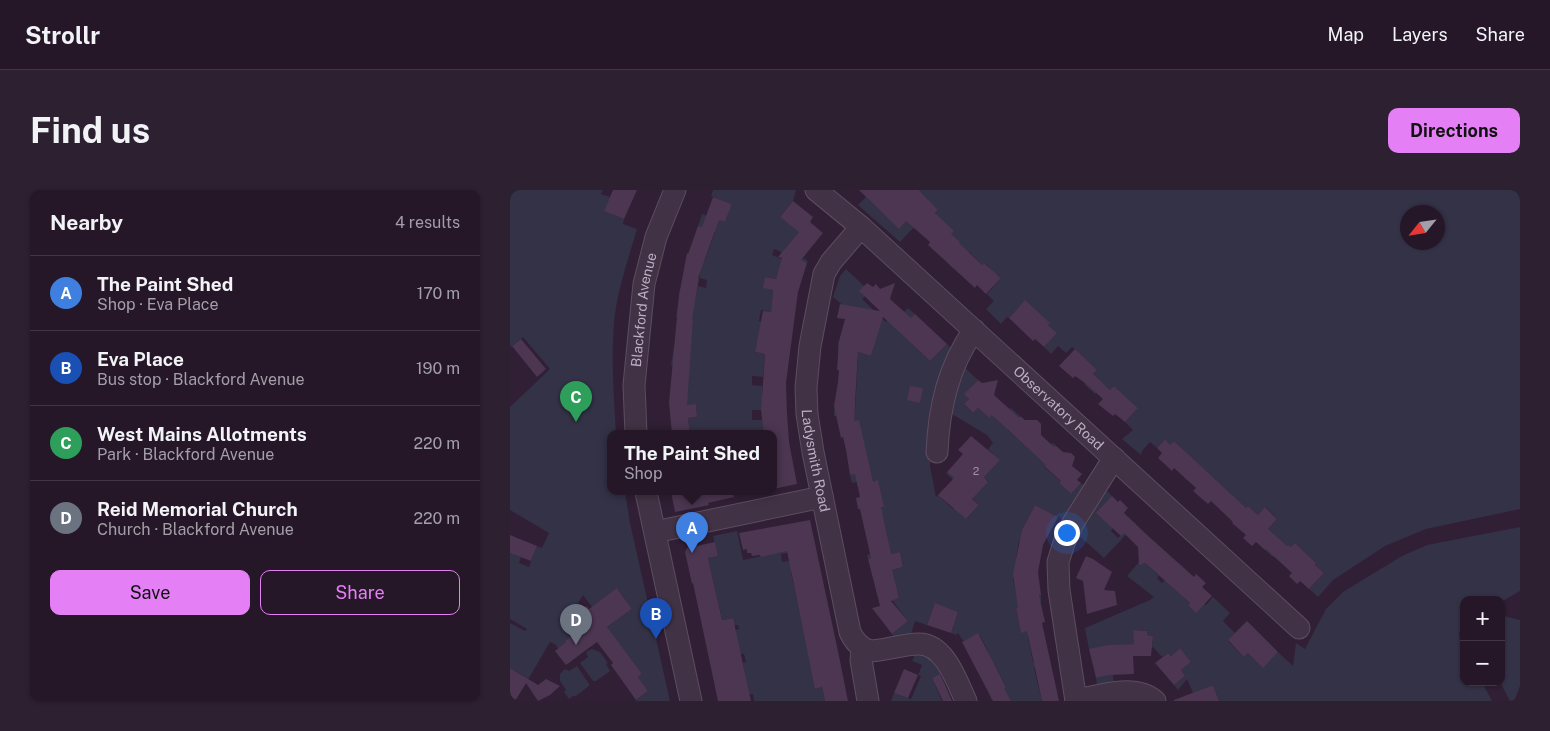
<!DOCTYPE html>
<html lang="en">
<head>
<meta charset="utf-8">
<style>
  :root { --surface:#251728; --page:#2d2030; --text:#f1f3f6; --muted:#a39fa8; --line:#423645; --accent:#e47ff5 }
  body { margin:0; font-family:"Public Sans",sans-serif; background:var(--page); color:var(--text) }
  .controls { position:absolute; right:15px; bottom:15px; display:grid; overflow:hidden; border-radius:10px; box-shadow:0 1px 4px #0004 }
  .controls button { width:45px; height:45px; display:grid; place-items:center; padding:0; border:0; border-bottom:1px solid var(--line); background:var(--surface); color:var(--text); font:25px sans-serif }
  .compass { position:absolute; left:890px; top:15px; width:45px; height:45px; border-radius:50%; background:var(--surface); box-shadow:0 1px 4px #0004; rotate:240deg }
  .you { position:absolute; left:556px; top:342px; width:18px; height:18px; margin:-12px; border:4px solid #fff; border-radius:50%; background:#1a73e8; box-shadow:0 0 0 8px #1a73e833 }
  .badge { display:grid; place-items:center; width:32px; height:32px; border-radius:50%; background:var(--accent); color:#fff; font-size:16px; font-weight:700 }
  .pin { position:absolute; translate:-50% -41px; filter:drop-shadow(0 1px 2px #0008) }
  .pin::after { content:''; position:absolute; top:26px; width:18px; height:15px; background:inherit; clip-path:polygon(0 0,100% 0,50% 100%) }
  .popup { position:absolute; left:97px; top:240px; width:170px; height:65px; box-sizing:border-box; display:grid; place-content:center; border-radius:10px; background:var(--surface); filter:drop-shadow(0 1px 4px #0005); font-size:16px; white-space:nowrap; color:var(--muted) }
  .popup b { font-size:19px; color:var(--text) }
  .popup::after { content:''; position:absolute; left:50%; top:100%; margin-left:-10px; border:10px solid transparent; border-top-color:var(--surface) }
  .list { margin:0; padding:0; list-style:none }
  h2 { display:flex; justify-content:space-between; align-items:center; height:65px; margin:0; padding:0 20px; font-size:21px }
  h2 small { font-size:16px; font-weight:400; color:var(--muted) }
  .list li { display:grid; grid-template-columns:32px 1fr auto; gap:15px; align-items:center; box-sizing:border-box; height:75px; padding:0 20px; border-top:1px solid var(--line) }
  .list b { display:block; font-size:19px; white-space:nowrap }
  .list p { margin:0; font-size:16px; white-space:nowrap; color:var(--muted) }
  .list em { font-size:16px; font-style:normal; color:var(--muted) }
  .actions { display:flex; gap:10px; padding:15px 20px }
  .actions a { flex:1; padding:11px 0; border:1px solid var(--accent); border-radius:10px; text-align:center; font-size:18px; color:var(--accent) }
  .actions .main { background:var(--accent); color:#111 }
  .map { position:relative; flex:none; width:1010px; height:511px; overflow:hidden; border-radius:10px }
  header { display:flex; align-items:center; gap:30px; box-sizing:border-box; height:70px; padding:0 25px; background:var(--surface); border-bottom:1px solid var(--line) }
  header strong { font-size:24px }
  nav { display:flex; gap:28px; margin-inline-start:auto; font-size:18px }
  .intro { display:flex; align-items:center; justify-content:space-between; box-sizing:border-box; height:120px; padding:0 30px }
  h1 { margin:0; font-size:35px }
  .button { padding:12px 22px; border-radius:10px; background:var(--accent); color:#111; font-size:18px; font-weight:700 }
  main { display:flex; gap:30px; padding:0 30px }
  aside { flex:1; background:var(--surface); border-radius:10px; box-shadow:0 1px 4px #0004 }
  .map>svg:first-child { display:block }
  .green { fill:#333247; fill-rule:evenodd }
  .building { fill:#4c3651 }
  .lines { fill:none; stroke-linecap:round; stroke-linejoin:round }
  .minor-casing { stroke:#5d4d61; stroke-width:23 }
  .minor { stroke:#423245; stroke-width:21 }
  .labels { text-anchor:middle; dominant-baseline:central; stroke-width:4; stroke-linejoin:round; paint-order:stroke }
  .number-label { font-size:11px; fill:#a28ea6 }
  .street-label { font-size:14px; fill:#bfacc3; stroke:#27182a }
</style>
</head>
<body>
<header>
<strong>Strollr</strong>
<nav><a>Map</a><a>Layers</a><a>Share</a></nav>
</header>
<div class="intro"><h1>Find us</h1><a class="button">Directions</a></div>
<main>
<aside>
<h2>Nearby<small>4 results</small></h2>
<ul class="list">
<li><span class="badge" style="background:#3f7fe0">A</span><div><b>The Paint Shed</b><p>Shop · Eva Place</p></div><em>170 m</em></li>
<li><span class="badge" style="background:#1a4fb4">B</span><div><b>Eva Place</b><p>Bus stop · Blackford Avenue</p></div><em>190 m</em></li>
<li><span class="badge" style="background:#2e9e5b">C</span><div><b>West Mains Allotments</b><p>Park · Blackford Avenue</p></div><em>220 m</em></li>
<li><span class="badge" style="background:#6b7280">D</span><div><b>Reid Memorial Church</b><p>Church · Blackford Avenue</p></div><em>220 m</em></li>
</ul>
<div class="actions"><a class="main">Save</a><a>Share</a></div>
</aside>
<div class="map">
<svg width="1010" height="511" viewBox="0 0 1010 511">
  <rect width="100%" height="100%" fill="#311f35"/>
  <path class="green" d="M 0,0 L 93,0 L 91,4 L 100,7 L 95,21 L 114,29 L 113,34 L 127,39 C 118,70 107,101 104,133 C 101,170 104,207 106,244 L 101,244 L 101,302 L 115,302 L 120,333 L 160,511 L 125,511 L 138,501 L 128,487 L 132,484 L 96,438 L 122,419 L 108,399 L 82,417 L 73,405 L 59,428 L 68,441 L 55,451 L 56,453 L 48,459 L 46,455 L 40,452 L 12,500 L 8,498 L 15,487 L 4,480 L 0,482 L 0,433 L 15,441 L 17,439 L 0,429 L 0,363 L 11,367 L 9,373 L 19,377 L 27,356 L 32,358 L 39,343 L 0,320 L 0,217 L 40,179 L 13,147 L 1,157 L 0,155 Z
    M 203,0 L 286,0 L 283,11 L 270,27 L 290,41 L 281,52 L 297,62 L 293,68 L 298,71 L 297,73 L 264,59 L 262,65 L 272,69 L 266,89 L 255,87 L 263,100 L 261,122 L 251,120 L 249,131 L 259,132 L 256,153 L 247,152 L 245,162 L 255,164 L 253,187 L 242,186 L 242,195 L 252,196 L 252,220 L 242,220 L 242,230 L 253,230 L 254,244 L 180,244 L 178,228 L 187,227 L 186,214 L 172,220 L 160,221 L 160,205 L 177,206 L 179,176 L 161,175 L 164,156 L 180,158 L 183,129 L 166,127 L 169,107 L 185,110 L 188,96 L 196,98 L 197,90 L 189,88 L 190,82 L 174,79 L 176,71 L 195,70 L 205,42 L 188,36 L 192,24 L 215,32 L 222,14 L 201,6 Z
    M 409,0 L 1010,0 L 1010,319 L 916,339 L 875,356 L 823,390 L 808,407 L 799,399 L 814,383 L 805,375 L 806,373 L 785,353 L 781,357 L 778,355 L 766,368 L 764,366 L 763,367 L 755,360 L 767,348 L 758,339 L 767,329 L 756,317 L 748,325 L 738,316 L 734,320 L 722,305 L 699,284 L 677,290 L 674,287 L 687,273 L 664,251 L 660,255 L 654,250 L 647,258 L 640,252 L 632,261 L 631,265 L 612,249 L 623,240 L 615,232 L 628,218 L 604,196 L 600,200 L 594,195 L 585,204 L 574,194 L 587,180 L 562,157 L 556,163 L 548,156 L 541,164 L 534,157 L 546,143 L 515,111 L 499,128 L 497,127 L 491,134 L 476,119 L 484,111 L 477,104 L 491,88 L 487,84 L 485,86 L 481,79 L 475,73 L 472,75 L 459,62 L 444,79 L 442,77 L 444,74 L 441,44 L 424,26 L 428,20 L 424,16 L 390,52 L 348,15 L 356,7 L 389,38 L 418,9 ZM 898,22 L 928,22 L 928,52 L 898,52 Z
    M 336,79 L 354,96 L 355,106 L 352,109 L 376,132 L 390,118 L 394,122 L 398,118 L 405,124 L 389,142 L 420,171 L 437,154 L 441,158 L 433,176 L 422,218 L 420,276 L 426,307 L 428,305 L 443,319 L 444,318 L 456,329 L 469,315 L 436,283 L 437,282 L 465,305 L 478,291 L 466,280 L 467,279 L 448,261 L 463,274 L 489,270 L 478,259 L 483,253 L 477,245 L 437,221 L 450,173 L 468,190 L 455,204 L 459,209 L 454,215 L 463,223 L 468,218 L 479,228 L 493,213 L 499,219 L 501,218 L 510,226 L 498,240 L 520,260 L 533,247 L 541,254 L 543,253 L 545,255 L 534,267 L 539,271 L 534,277 L 551,291 L 549,293 L 561,304 L 571,293 L 577,299 L 556,333 L 549,326 L 548,327 L 525,315 L 516,332 L 511,351 L 509,351 L 506,369 L 529,374 L 503,388 L 507,409 L 531,405 L 531,413 L 506,419 L 511,442 L 520,440 L 518,447 L 523,472 L 540,469 L 540,474 L 524,478 L 532,511 L 501,511 L 496,503 L 482,510 L 479,505 L 496,496 L 483,472 L 467,481 L 465,477 L 478,461 L 469,444 L 453,451 L 448,443 L 446,445 L 441,443 L 448,422 L 425,414 L 417,435 L 405,431 L 401,444 L 385,447 L 382,444 L 398,431 L 382,410 L 389,408 L 387,401 L 367,406 L 366,399 L 381,380 L 393,377 L 390,362 L 358,369 L 357,365 L 360,364 L 359,356 L 378,352 L 373,327 L 353,321 L 373,317 L 368,291 L 347,295 L 347,292 L 342,293 L 340,285 L 360,281 L 328,235 L 327,226 L 324,226 L 324,219 L 345,220 L 348,167 L 328,165 L 328,152 L 339,155 L 338,159 L 361,166 L 367,144 L 323,107 L 330,86 Z
    M 594,298 L 602,306 L 603,338 L 601,341 L 608,348 L 624,332 L 626,334 L 594,368 L 567,344 Z
    M 1010,337 L 1010,401 L 991,412 L 991,410 L 954,410 L 954,435 L 949,443 L 950,451 L 954,459 L 954,492 L 972,492 L 982,511 L 709,511 L 703,495 L 683,503 L 677,489 L 668,500 L 664,495 L 675,486 L 671,480 L 681,472 L 670,458 L 661,466 L 658,463 L 652,467 L 644,458 L 642,457 L 643,446 L 637,445 L 637,441 L 624,440 L 624,454 L 607,455 L 608,484 L 603,485 L 604,495 L 587,495 L 586,488 L 602,484 L 579,459 L 575,438 L 640,410 L 644,407 L 617,386 L 629,372 L 632,374 L 635,373 L 649,386 L 647,388 L 652,393 L 671,375 L 673,377 L 665,385 L 663,397 L 680,413 L 678,415 L 686,422 L 692,412 L 696,415 L 703,407 L 720,423 L 713,431 L 725,443 L 718,451 L 734,467 L 738,463 L 753,477 L 768,462 L 783,476 L 786,453 L 795,459 L 816,419 L 833,402 L 892,366 L 917,355 Z
    M 227,341 L 233,370 L 276,361 L 283,362 L 271,364 L 272,372 L 284,370 L 287,381 L 281,383 L 306,499 L 312,497 L 315,511 L 244,511 L 243,504 L 239,504 L 233,473 L 236,472 L 234,464 L 230,464 L 225,440 L 229,439 L 228,435 L 224,435 L 222,428 L 212,430 L 198,368 L 208,366 L 203,346 Z
    M 993,426 L 1010,430 L 1010,496 L 1004,511 L 1000,511 L 990,492 Z
    M 82,459 L 90,462 L 98,473 L 96,474 L 100,481 L 86,491 L 83,491 L 70,473 L 78,467 L 76,462 Z
    M 406,463 L 418,463 L 433,483 L 422,488 L 432,511 L 381,511 L 384,503 L 401,509 L 411,486 L 408,485 L 412,475 L 402,471 Z
    M 67,476 L 79,494 L 79,496 L 66,506 L 63,506 L 59,509 L 54,502 L 56,500 L 50,491 L 50,484 L 55,479 L 59,481 Z"/>
  <path class="building" d="M 103,0 L 127,0 L 114,29 L 94,21 Z
    M 349,0 L 409,0 L 428,20 L 425,23 L 444,41 L 441,44 L 450,52 L 449,53 L 472,75 L 474,73 L 491,88 L 476,104 L 467,95 L 465,98 L 418,55 L 420,52 L 396,31 L 389,39 Z
    M 203,7 L 222,14 L 215,32 L 209,30 L 188,88 L 189,88 L 182,129 L 183,129 L 177,215 L 186,214 L 187,227 L 178,228 L 180,244 L 162,244 L 159,213 L 169,105 L 177,63 L 178,64 L 188,36 L 192,37 Z
    M 283,11 L 303,27 L 300,32 L 313,43 L 291,70 L 297,73 L 288,102 L 276,193 L 277,223 L 279,252 L 287,294 L 263,299 L 263,244 L 254,244 L 251,220 L 255,164 L 245,162 L 253,121 L 261,122 L 263,100 L 253,98 L 255,87 L 266,89 L 272,68 L 268,67 L 289,42 L 270,27 Z
    M 357,93 L 363,97 L 366,94 L 370,99 L 385,93 L 380,109 L 401,128 L 405,124 L 437,154 L 420,171 L 373,127 L 361,166 L 348,162 L 344,231 L 349,230 L 363,292 L 368,290 L 374,317 L 371,317 L 381,364 L 390,362 L 393,377 L 382,380 L 389,408 L 381,411 L 398,431 L 382,444 L 362,418 L 370,416 L 358,369 L 361,368 L 356,346 L 350,319 L 348,319 L 346,308 L 350,307 L 345,284 L 340,285 L 336,260 L 333,247 L 331,248 L 324,216 L 328,192 L 329,180 L 327,180 L 329,151 L 335,129 L 327,128 L 330,114 L 370,121 L 349,101 Z
    M 515,110 L 540,133 L 538,135 L 547,143 L 534,157 L 525,149 L 523,151 L 499,128 Z
    M 11,149 L 36,179 L 27,187 L 2,156 Z
    M 565,159 L 587,180 L 583,184 L 600,200 L 604,196 L 628,218 L 615,232 L 605,224 L 603,226 L 588,214 L 593,209 L 575,193 L 565,186 L 563,188 L 549,176 Z
    M 468,190 L 472,193 L 488,190 L 484,205 L 509,228 L 510,226 L 515,230 L 527,230 L 531,234 L 531,245 L 544,257 L 545,255 L 553,262 L 561,263 L 565,267 L 562,276 L 572,284 L 567,290 L 571,293 L 561,304 L 549,293 L 551,291 L 534,276 L 536,275 L 482,225 L 479,228 L 468,218 L 463,223 L 454,214 L 459,209 L 454,204 Z
    M 400,196 L 413,198 L 410,213 L 397,210 Z
    M 461,246 L 490,270 L 474,287 L 478,292 L 462,309 L 469,315 L 456,329 L 428,305 L 444,288 L 437,282 L 453,264 L 448,260 Z
    M 655,249 L 660,255 L 664,251 L 736,318 L 738,316 L 748,325 L 755,317 L 767,329 L 758,339 L 777,356 L 778,355 L 781,357 L 785,353 L 806,373 L 805,375 L 814,383 L 799,399 L 790,391 L 787,394 L 779,386 L 782,383 L 756,359 L 755,360 L 746,352 L 742,356 L 733,348 L 736,345 L 722,333 L 723,332 L 701,311 L 698,314 L 683,301 L 686,298 L 664,278 L 662,281 L 648,268 L 652,263 L 647,258 Z
    M 161,302 L 223,302 L 224,307 L 198,313 L 199,315 L 165,322 Z
    M 602,306 L 608,312 L 610,310 L 618,318 L 614,323 L 636,344 L 684,387 L 686,384 L 696,393 L 692,397 L 702,406 L 686,423 L 678,415 L 680,413 L 635,373 L 629,375 L 628,357 L 614,343 L 611,346 L 586,323 Z
    M 525,315 L 548,327 L 533,355 L 528,382 L 531,405 L 529,405 L 535,432 L 532,433 L 549,511 L 532,511 L 517,441 L 511,443 L 506,418 L 508,418 L 503,384 L 512,340 Z
    M 300,330 L 329,466 L 338,511 L 315,511 L 312,497 L 305,499 L 277,361 L 251,367 L 250,365 L 242,366 L 241,363 L 237,363 L 237,359 L 233,360 L 229,343 Z
    M 0,345 L 27,356 L 21,371 L 0,363 Z
    M 205,352 L 208,366 L 198,368 L 212,430 L 223,428 L 241,511 L 208,511 L 183,393 L 182,394 L 175,362 L 177,358 Z
    M 576,366 L 583,369 L 602,382 L 594,400 L 605,401 L 607,415 L 577,424 L 573,391 L 566,388 Z
    M 107,398 L 122,419 L 97,437 L 132,484 L 128,487 L 138,501 L 126,510 L 101,475 L 103,473 L 87,452 L 56,475 L 45,461 L 56,452 L 55,451 L 68,441 L 59,429 L 77,416 L 79,419 Z
    M 425,413 L 448,422 L 441,443 L 417,435 Z
    M 737,431 L 768,462 L 753,478 L 738,463 L 734,467 L 718,450 Z
    M 623,440 L 637,441 L 637,445 L 643,446 L 641,466 L 623,466 L 624,484 L 599,485 L 586,488 L 579,459 L 598,455 L 624,454 Z
    M 468,443 L 496,497 L 494,498 L 501,511 L 483,511 L 452,452 Z
    M 670,458 L 681,472 L 671,480 L 675,486 L 664,495 L 645,473 L 658,463 L 661,466 Z
    M 0,478 L 28,495 L 36,489 L 50,496 L 40,505 L 28,511 L 16,493 L 5,511 L 0,511 Z
    M 394,479 L 408,485 L 398,508 L 384,503 Z
    M 430,484 L 433,490 L 442,511 L 433,511 L 422,488 Z
    M 703,495 L 709,511 L 664,511 L 664,510 Z"/>
  <g class="lines">
    <defs>
      <g id="minor">
        <path id="s1" d="M 306,0 L 351,37 L 789,438"/>
        <path id="s2" d="M 351,37 L 321,72 L 314,84 L 300,156 L 296,198 L 297,224 L 303,262 L 340,442 C 344,451 349,457 359,461 C 375,461 392,454 409,454 C 435,454 447,492 456,511"/>
        <path id="s3" d="M 126,244 L 124,195 L 134,94 L 146,47 L 165,0"/>
        <path d="M 427,262 C 429,218 438,177 464,140"/>
        <path d="M 136,302 L 181,511"/>
        <path d="M 145,342 L 312,307"/>
        <path d="M 352,459 L 351,470 L 358,511"/>
        <path d="M 566,510 C 590,506 625,493 645,511"/>
        <path d="M 566,511 L 549,400 L 548,372 L 554,353 L 563,333 L 604,268"/>
      </g>
    </defs>
    <use href="#minor" class="minor-casing"/>
    <use href="#minor" class="minor"/>
  </g>
  <g class="labels">
    <g class="number-label">
      <text x="466" y="281">2</text>
    </g>
    <g class="street-label">
      <text stroke="none"><textPath href="#s3" startOffset="125">Blackford Avenue</textPath></text>
      <text stroke="none"><textPath href="#s1" startOffset="326">Observatory Road</textPath></text>
      <text stroke="none"><textPath href="#s2" startOffset="249">Ladysmith Road</textPath></text>
    </g>
  </g>
</svg>
<div class="controls">
<button>+</button>
<button>−</button>
</div>
<svg class="compass" viewBox="-18 -18 36 36"><path d="M0-13l5 13h-10z" fill="#e53935"/><path d="M0 13l5-13h-10z" fill="#a39fa8"/></svg>
<div class="you"></div>
<div class="pin badge" style="left:182px;top:363px;background:#3f7fe0">A</div>
<div class="popup"><b>The Paint Shed</b>Shop</div>
<div class="pin badge" style="left:146px;top:449px;background:#1a4fb4">B</div>
<div class="pin badge" style="left:66px;top:232px;background:#2e9e5b">C</div>
<div class="pin badge" style="left:66px;top:455px;background:#6b7280">D</div>
</div>
</main>
</body>
</html>
